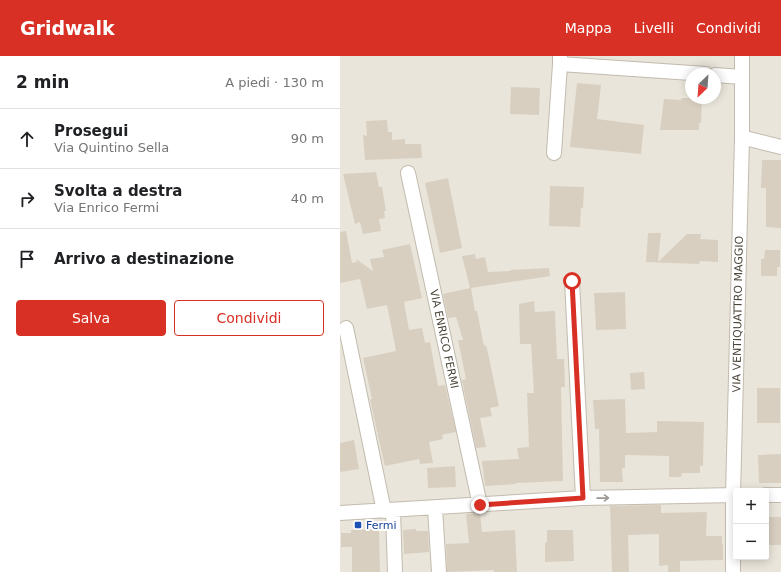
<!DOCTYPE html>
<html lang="it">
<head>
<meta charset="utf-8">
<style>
  :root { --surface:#fff; --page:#f6f6f6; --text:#202124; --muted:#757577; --line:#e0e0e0; --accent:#d93025 }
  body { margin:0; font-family:"DejaVu Sans",sans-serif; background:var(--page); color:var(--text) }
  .controls { position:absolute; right:12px; bottom:12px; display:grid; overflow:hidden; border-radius:4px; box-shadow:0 2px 10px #0003 }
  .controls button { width:36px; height:36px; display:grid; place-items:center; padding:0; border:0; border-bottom:1px solid var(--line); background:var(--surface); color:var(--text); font:20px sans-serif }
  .compass { position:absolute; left:345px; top:12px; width:36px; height:36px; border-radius:50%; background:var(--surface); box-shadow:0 2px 10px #0003; rotate:205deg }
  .stop { position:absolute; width:12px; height:12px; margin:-9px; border:3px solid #d93025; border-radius:50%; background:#fff }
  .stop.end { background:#d93025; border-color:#fff; box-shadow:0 1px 4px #0008 }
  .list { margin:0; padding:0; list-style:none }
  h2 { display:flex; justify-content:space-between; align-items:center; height:52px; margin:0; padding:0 16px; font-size:17px }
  h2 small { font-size:13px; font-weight:400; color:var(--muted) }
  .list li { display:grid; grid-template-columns:26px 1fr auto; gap:12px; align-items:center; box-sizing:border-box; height:60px; padding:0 16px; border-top:1px solid var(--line) }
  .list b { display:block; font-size:15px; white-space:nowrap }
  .list p { margin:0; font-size:13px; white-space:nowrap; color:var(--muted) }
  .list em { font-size:13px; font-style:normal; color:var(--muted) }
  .actions { display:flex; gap:8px; padding:12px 16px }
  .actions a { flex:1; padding:9px 0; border:1px solid var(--accent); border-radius:4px; text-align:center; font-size:14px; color:var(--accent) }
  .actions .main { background:var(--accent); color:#fff }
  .icon { flex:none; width:22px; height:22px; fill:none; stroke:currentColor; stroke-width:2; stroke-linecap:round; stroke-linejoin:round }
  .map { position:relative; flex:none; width:441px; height:516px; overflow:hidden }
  header { display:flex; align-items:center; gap:24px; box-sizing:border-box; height:56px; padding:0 20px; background:var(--accent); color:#fff }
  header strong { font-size:19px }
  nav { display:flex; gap:22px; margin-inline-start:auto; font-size:14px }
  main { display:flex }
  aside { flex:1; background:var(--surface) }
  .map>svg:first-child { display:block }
  .residential { fill:#eae5da; fill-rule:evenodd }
  .building { fill:#d8cfc1 }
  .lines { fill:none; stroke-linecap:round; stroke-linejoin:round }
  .street-casing { stroke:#c2bbae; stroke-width:16 }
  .street { stroke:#fff; stroke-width:14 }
  .oneway { stroke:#9c9892 }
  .route { stroke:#d93025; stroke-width:5 }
  .transit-dot { fill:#1a4fb4; stroke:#fff; stroke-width:1.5 }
  .labels { text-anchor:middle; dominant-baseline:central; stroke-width:4; stroke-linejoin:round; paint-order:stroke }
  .street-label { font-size:11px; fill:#4b4439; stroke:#fff }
  .transit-label { font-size:11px; fill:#164399; stroke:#fff; text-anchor:start }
</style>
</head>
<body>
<header>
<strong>Gridwalk</strong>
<nav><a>Mappa</a><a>Livelli</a><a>Condividi</a></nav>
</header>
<main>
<aside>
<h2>2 min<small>A piedi · 130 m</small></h2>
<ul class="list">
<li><svg class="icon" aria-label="ahead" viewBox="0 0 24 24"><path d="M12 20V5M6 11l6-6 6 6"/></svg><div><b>Prosegui</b><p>Via Quintino Sella</p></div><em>90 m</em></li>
<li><svg class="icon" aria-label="right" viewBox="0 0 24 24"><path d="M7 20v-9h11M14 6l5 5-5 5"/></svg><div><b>Svolta a destra</b><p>Via Enrico Fermi</p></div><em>40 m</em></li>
<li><svg class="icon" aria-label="arrive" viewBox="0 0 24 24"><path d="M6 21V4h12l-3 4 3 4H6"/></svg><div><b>Arrivo a destinazione</b></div></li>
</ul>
<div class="actions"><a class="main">Salva</a><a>Condividi</a></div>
</aside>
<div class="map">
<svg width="441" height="516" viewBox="0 0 441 516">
  <rect width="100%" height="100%" fill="#f6f3ec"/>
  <path class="residential" d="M 0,0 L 441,0 L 441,516 L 0,516 ZM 351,18 L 375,18 L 375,42 L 351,42 ZM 396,435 L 426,435 L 426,501 L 396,501 Z"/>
  <path class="building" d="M 237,27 L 261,29 L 257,63 L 304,69 L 301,98 L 230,91 Z
    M 171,31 L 200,32 L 199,59 L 170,58 Z
    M 341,42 L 362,42 L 361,67 L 359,67 L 359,74 L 320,74 L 324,43 L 341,44 Z
    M 47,64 L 48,76 L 52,76 L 52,84 L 65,83 L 65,88 L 81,88 L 82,102 L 25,104 L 23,79 L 27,80 L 26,65 Z
    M 422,104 L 441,104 L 441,172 L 426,171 L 426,132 L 421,132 Z
    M 36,116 L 39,131 L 42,131 L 46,155 L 44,155 L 45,162 L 39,163 L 41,175 L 23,178 L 20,166 L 15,168 L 3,118 Z
    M 108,122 L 122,192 L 100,197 L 85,127 Z
    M 210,130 L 244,131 L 243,152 L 241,152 L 240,171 L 209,170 Z
    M 6,175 L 12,207 L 17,206 L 16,203 L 33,215 L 30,203 L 44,201 L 42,194 L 70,188 L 82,242 L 64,246 L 69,274 L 82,272 L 85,287 L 90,286 L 98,330 L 105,329 L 116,376 L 102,379 L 103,383 L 89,386 L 93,407 L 80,408 L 79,403 L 45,410 L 40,389 L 30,343 L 32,343 L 23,302 L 56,295 L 47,249 L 27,253 L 20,223 L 0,227 L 0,176 Z
    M 308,177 L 321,177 L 318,206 L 347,178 L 361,178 L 360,183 L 378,184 L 378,206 L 360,205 L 359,208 L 306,206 Z
    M 425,194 L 440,194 L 440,211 L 437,211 L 437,220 L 421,220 L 421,203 L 424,203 Z
    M 135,198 L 136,203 L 145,201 L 148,216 L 170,215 L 170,214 L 209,212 L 210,220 L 131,232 L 135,255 L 137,255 L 144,290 L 146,289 L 148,297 L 159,350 L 150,352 L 152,360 L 140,362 L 146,391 L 136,392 L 122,324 L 126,323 L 118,284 L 123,284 L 116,261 L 108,262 L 103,238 L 130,232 L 122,200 Z
    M 285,236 L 286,273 L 256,274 L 254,237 Z
    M 194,245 L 195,256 L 215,255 L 217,303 L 224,303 L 225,331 L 221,331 L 223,425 L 176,427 L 176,428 L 145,430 L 142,405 L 179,403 L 177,392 L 189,391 L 187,337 L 194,337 L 191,288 L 180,288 L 179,248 Z
    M 304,316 L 305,333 L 291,334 L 290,317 Z
    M 417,332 L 440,332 L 440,367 L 417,367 Z
    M 285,343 L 286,377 L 317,376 L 317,365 L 364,366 L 363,410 L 360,410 L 360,417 L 342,417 L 341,421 L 329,421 L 329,400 L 285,399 L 285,412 L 282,412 L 283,426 L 260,426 L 259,373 L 255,373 L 253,344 Z
    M 14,384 L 19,413 L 0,416 L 0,387 Z
    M 441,398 L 441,427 L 419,427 L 418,399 Z
    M 115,410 L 116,431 L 88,432 L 87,412 Z
    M 321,449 L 321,457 L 367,456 L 366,480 L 382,480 L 382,488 L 383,488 L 383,504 L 340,505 L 340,516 L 328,516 L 328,509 L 319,510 L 319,478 L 288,479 L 289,516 L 272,516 L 270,450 Z
    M 140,457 L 142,476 L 175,474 L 177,516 L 154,516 L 154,514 L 107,516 L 106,488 L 129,487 L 126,458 Z
    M 426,461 L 441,461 L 441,489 L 426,489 Z
    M 39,473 L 40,516 L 12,516 L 12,491 L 1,491 L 1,477 L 11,477 L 11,474 Z
    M 76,473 L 76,475 L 88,475 L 89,496 L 64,498 L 63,474 Z
    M 207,474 L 233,474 L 234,505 L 205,506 L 205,487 L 207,486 Z"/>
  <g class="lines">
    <defs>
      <path id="street" d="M 220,0 L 220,8 L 366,18
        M 375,19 L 402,21
        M 402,82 L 409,83 L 441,91
        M 214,97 L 220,8
        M 68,117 L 140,449
        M 232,225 L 243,442
        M 6,272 L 44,455
        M 426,439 L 441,439
        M 95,452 L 99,516
        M 53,455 L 55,516
        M 0,457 L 243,442 L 396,439
        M 393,516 L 393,439 L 402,82 L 402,0"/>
    </defs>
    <use href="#street" class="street-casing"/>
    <use href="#street" class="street"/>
  </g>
  <defs><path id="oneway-shaft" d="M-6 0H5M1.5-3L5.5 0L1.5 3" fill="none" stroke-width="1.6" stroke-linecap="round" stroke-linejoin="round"/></defs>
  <use class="oneway" href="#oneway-shaft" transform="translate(263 442) rotate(-1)"/>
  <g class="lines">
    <path class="route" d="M 140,449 L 243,442 L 232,225"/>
  </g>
  <rect class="transit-dot" x="14" y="465" width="8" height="8" rx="2"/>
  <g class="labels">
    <g class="street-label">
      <text transform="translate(398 258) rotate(-89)">VIA VENTIQUATTRO MAGGIO</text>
      <text transform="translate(104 283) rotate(78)">VIA ENRICO FERMI</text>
    </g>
    <g class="transit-label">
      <text x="26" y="469">Fermi</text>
    </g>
  </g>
</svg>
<div class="controls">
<button>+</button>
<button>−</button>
</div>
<svg class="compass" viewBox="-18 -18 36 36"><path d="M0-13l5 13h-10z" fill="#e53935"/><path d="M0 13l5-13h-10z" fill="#757577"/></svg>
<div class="stop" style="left:232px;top:225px"></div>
<div class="stop end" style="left:140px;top:449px"></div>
</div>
</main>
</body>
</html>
